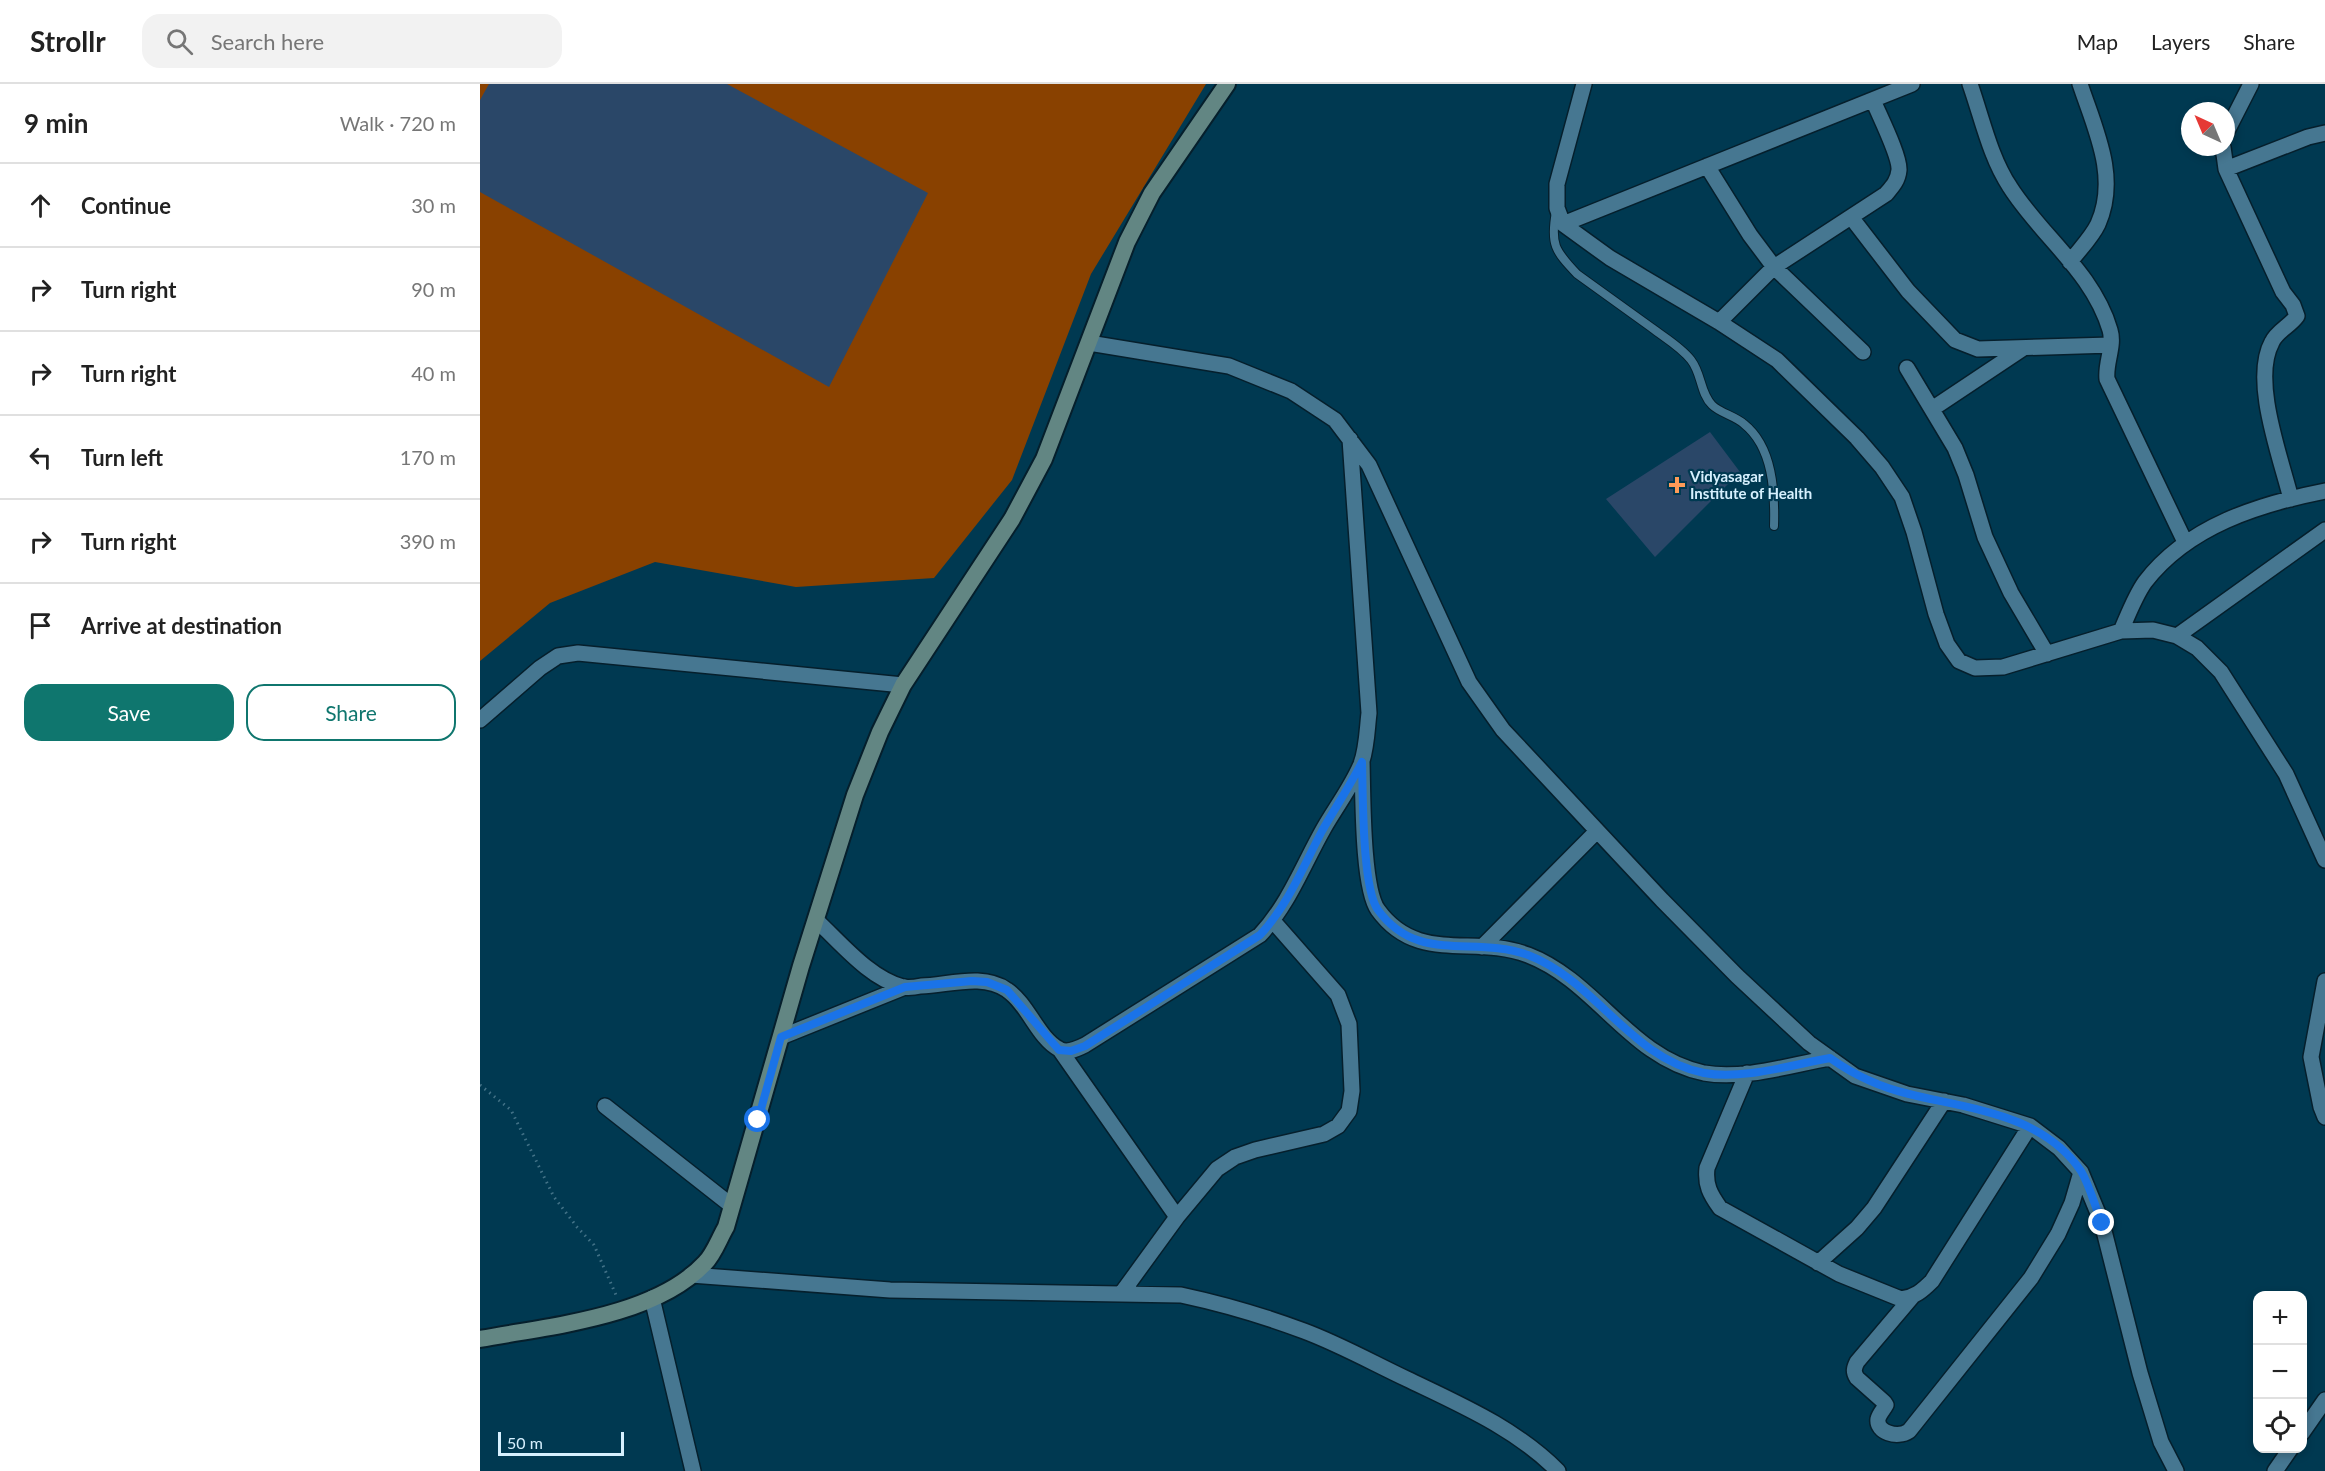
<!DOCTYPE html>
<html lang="en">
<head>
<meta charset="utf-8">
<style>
  :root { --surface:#fff; --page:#f2f2f2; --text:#222; --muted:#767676; --line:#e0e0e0; --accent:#0f766e }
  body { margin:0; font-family:Lato,sans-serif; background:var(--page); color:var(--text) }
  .controls { position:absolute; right:18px; bottom:18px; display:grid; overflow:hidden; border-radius:12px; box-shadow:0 3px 9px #0003 }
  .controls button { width:54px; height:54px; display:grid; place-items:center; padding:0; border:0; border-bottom:2px solid var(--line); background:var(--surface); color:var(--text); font:30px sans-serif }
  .compass { position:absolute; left:1701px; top:18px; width:54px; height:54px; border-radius:50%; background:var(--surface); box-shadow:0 3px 9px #0003; rotate:316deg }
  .scale { position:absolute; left:18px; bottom:15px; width:126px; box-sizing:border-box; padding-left:6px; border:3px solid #d6f0fe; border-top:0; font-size:16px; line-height:21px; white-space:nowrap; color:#d6f0fe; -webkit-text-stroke:4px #003951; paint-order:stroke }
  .stop { position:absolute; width:18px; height:18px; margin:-14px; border:4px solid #1a73e8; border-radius:50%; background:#fff }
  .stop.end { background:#1a73e8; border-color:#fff; box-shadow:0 2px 6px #0008 }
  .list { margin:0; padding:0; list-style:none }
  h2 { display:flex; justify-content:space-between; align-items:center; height:78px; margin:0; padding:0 24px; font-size:26px }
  h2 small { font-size:20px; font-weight:400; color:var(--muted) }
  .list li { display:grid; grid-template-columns:39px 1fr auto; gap:18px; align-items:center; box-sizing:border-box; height:84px; padding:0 24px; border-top:2px solid var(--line) }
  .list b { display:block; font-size:22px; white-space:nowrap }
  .list em { font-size:20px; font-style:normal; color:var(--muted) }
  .actions { display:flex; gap:12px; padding:18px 24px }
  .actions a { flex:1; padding:14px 0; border:2px solid var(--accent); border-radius:18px; text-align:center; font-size:21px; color:var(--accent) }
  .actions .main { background:var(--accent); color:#fff }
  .icon { flex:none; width:33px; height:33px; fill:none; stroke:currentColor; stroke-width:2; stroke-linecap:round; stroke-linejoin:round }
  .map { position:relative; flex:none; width:1845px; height:1387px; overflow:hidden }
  header { display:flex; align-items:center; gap:36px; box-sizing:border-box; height:84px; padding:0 30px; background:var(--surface); border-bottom:2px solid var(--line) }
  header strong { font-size:28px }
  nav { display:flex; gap:33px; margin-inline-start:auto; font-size:21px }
  .search { width:420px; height:54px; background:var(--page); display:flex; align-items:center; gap:15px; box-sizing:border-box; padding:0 21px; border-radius:18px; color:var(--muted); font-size:22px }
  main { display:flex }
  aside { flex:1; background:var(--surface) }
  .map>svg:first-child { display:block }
  .green { fill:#894100 }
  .building { fill:#2a4768 }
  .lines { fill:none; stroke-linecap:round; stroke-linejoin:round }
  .service-casing { stroke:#051f2c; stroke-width:10 }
  .minor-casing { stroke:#051f2c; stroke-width:18 }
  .secondary-casing { stroke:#051f2c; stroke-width:20 }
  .path { stroke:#427287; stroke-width:3; stroke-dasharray:1.5 4.5; stroke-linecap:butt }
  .service { stroke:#467791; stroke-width:8 }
  .minor { stroke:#467791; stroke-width:15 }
  .secondary { stroke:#628683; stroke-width:16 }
  .route { stroke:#1a73e8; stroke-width:8 }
  .poi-dot { fill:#fe9b58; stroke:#003951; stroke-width:2 }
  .labels { text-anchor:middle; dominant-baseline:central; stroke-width:4.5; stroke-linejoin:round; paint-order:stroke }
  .poi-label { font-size:15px; font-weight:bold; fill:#d6f0fe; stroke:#003951; text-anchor:start }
</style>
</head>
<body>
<header>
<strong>Strollr</strong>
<div class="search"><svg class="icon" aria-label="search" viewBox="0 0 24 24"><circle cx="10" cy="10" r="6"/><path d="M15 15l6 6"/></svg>Search here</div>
<nav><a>Map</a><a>Layers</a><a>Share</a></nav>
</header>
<main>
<aside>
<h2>9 min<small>Walk · 720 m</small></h2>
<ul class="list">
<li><svg class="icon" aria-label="ahead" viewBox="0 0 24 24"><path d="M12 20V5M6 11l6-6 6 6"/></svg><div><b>Continue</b></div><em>30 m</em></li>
<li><svg class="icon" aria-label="right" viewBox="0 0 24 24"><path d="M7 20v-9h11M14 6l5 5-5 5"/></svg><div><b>Turn right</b></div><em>90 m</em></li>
<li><svg class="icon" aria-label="right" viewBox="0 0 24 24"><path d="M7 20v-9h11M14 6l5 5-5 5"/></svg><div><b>Turn right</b></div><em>40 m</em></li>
<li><svg class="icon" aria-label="left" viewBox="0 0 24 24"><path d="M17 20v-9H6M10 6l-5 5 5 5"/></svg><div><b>Turn left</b></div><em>170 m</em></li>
<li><svg class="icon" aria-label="right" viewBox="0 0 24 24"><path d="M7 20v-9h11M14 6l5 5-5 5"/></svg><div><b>Turn right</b></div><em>390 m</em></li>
<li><svg class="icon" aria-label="arrive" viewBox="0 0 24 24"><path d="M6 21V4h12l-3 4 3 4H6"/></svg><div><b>Arrive at destination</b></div></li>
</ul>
<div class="actions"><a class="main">Save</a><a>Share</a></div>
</aside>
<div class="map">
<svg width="1845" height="1387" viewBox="0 0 1845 1387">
  <rect width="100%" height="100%" fill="#003951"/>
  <path class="green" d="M 0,0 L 726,0 L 611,190 L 532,396 L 454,494 L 316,503 L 175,478 L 70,519 L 0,577 Z"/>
  <path class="building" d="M 9,0 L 247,0 L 448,109 L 349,303 L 0,108 L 0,16 Z
    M 1230,348 L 1260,388 L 1175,473 L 1126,415 Z"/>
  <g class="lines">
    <defs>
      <path id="service" d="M 1076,128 C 1070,160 1075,167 1097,190 C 1122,208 1147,226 1172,244 C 1185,254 1201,263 1211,276 C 1222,290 1220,309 1232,321 C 1240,329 1255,332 1264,340 C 1293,363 1295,408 1294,442"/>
      <path id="minor" d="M 1104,0 L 1077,100 L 1077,124 L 1083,140 L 1130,174 L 1239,238 L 1297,276 L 1377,354 L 1402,383 L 1422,413 L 1434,448 L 1456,530 L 1467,560 L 1479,577 L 1495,584 L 1523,583 L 1641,547 L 1673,546 L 1697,552 L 1717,564 L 1741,588 L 1806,690 L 1845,776
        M 1490,0 C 1502,34 1510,73 1530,103 C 1561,152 1613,188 1630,246 C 1635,262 1625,279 1627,295 L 1705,458
        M 1746,49 L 1771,0
        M 1743,63 L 1746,85 L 1803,208 L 1813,221 L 1817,232 C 1810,242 1797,247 1792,258 C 1771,296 1801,374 1811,415
        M 1227,82 L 1270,151 L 1294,183 L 1383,268
        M 1746,85 L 1828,53 L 1845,49
        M 1371,133 L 1428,207 L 1475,256 L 1498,265 L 1631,261
        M 1083,140 L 1432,0
        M 1590,178 C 1599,166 1612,153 1618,140 C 1639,93 1615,45 1600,0
        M 1239,238 L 1294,183 L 1406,110 C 1412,103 1418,97 1419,86 C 1420,72 1399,31 1393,16
        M 609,259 L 749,282 L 811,307 L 855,336 L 889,381 L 989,598 L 1023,646 L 1182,816 L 1257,892 L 1329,959 L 1375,992 L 1427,1010 L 1483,1021 L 1550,1042 L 1579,1064 L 1601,1088 L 1622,1139 L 1660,1289 L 1681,1358 L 1696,1387
        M 1427,284 L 1475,364 L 1486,391 L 1505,453 L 1531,509 L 1567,570
        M 1452,325 L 1542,265
        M 1641,547 C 1648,531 1655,512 1665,498 C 1708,442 1779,420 1845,407
        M 1697,552 L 1845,446
        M 0,636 L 60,584 L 78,572 L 98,569 L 423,601
        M 882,678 C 883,709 882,804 898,826 C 938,881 994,850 1048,871 C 1116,897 1150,974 1224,989 C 1264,996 1310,981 1350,974
        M 336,836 C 361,859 389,894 423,903 C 429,904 436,903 441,902 C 469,901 503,889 527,906 C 548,920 558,954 579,965 C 587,970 597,965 605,961 L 780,851 C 809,820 823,781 844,744 C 856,723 872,702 881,680 C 887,664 887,645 889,629 L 870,355
        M 1002,863 L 1117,747
        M 1845,897 L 1831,973 L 1841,1023 L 1845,1033
        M 301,953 L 425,903
        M 580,966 L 697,1133
        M 1267,989 L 1227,1084 C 1225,1101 1230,1110 1240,1124 L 1359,1190 L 1421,1215 C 1435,1213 1442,1207 1452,1197 L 1550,1042
        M 125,1022 L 252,1122
        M 1338,1179 L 1377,1144 L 1394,1124 L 1464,1017
        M 211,1191 L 410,1206 L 701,1211 C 743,1220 784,1232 824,1247 C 859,1260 893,1279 927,1295 C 981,1321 1035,1344 1078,1387
        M 641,1210 L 697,1133 L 737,1085 L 755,1073 L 775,1066 L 844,1050 L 858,1042 L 869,1027 L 872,1007 L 869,940 L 858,911 L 793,837
        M 1432,1213 L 1377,1278 C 1374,1284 1373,1288 1377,1294 L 1404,1318 L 1406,1321 C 1404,1325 1399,1330 1398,1335 C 1396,1348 1417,1355 1429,1347 L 1551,1194 L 1578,1150 L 1592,1119 L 1601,1088
        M 172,1214 L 213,1387
        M 1822,1349 L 1845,1316
        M 1795,1387 L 1811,1364"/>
      <path id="secondary" d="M 0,1255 C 69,1242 175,1233 225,1179 C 234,1170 239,1155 246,1143 L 321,882 L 375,711 L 400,648 L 423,601 L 532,435 L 564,375 L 647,158 L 672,109 L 747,0"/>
    </defs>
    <use href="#service" class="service-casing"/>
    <use href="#minor" class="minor-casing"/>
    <use href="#secondary" class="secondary-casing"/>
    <path class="path" d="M 0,1001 L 31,1026 L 74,1113 L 97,1143 L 114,1161 L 136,1211"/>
    <use href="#service" class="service"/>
    <use href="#minor" class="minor"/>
    <use href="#secondary" class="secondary"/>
  </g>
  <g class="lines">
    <path class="route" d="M 278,1036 L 301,953 L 425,903 L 492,897 L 507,898 L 527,906 L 579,966 L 591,967 L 605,962 L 780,851 C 808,821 823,783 842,747 C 855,724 870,702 882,678 C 883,709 882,804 898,826 C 938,881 994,851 1048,871 C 1116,897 1150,974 1224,989 C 1262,996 1311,981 1350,974 C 1374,991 1399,1003 1429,1010 C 1489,1025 1563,1030 1601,1087 C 1610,1102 1615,1123 1622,1139"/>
  </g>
  <path class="poi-dot" d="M1194 392h6v6h6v6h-6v6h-6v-6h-6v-6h6z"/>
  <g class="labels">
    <g class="poi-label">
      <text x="1210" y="392">Vidyasagar<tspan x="1210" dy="17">Institute of Health</tspan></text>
    </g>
  </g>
</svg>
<div class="controls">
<button>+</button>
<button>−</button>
<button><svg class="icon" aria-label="locate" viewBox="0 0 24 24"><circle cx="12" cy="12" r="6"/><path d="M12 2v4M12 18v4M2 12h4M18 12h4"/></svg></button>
</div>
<svg class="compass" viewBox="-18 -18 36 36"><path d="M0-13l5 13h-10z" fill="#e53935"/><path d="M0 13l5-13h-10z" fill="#767676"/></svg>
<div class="scale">50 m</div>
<div class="stop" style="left:278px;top:1036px"></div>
<div class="stop end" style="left:1622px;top:1139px"></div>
</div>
</main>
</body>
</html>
